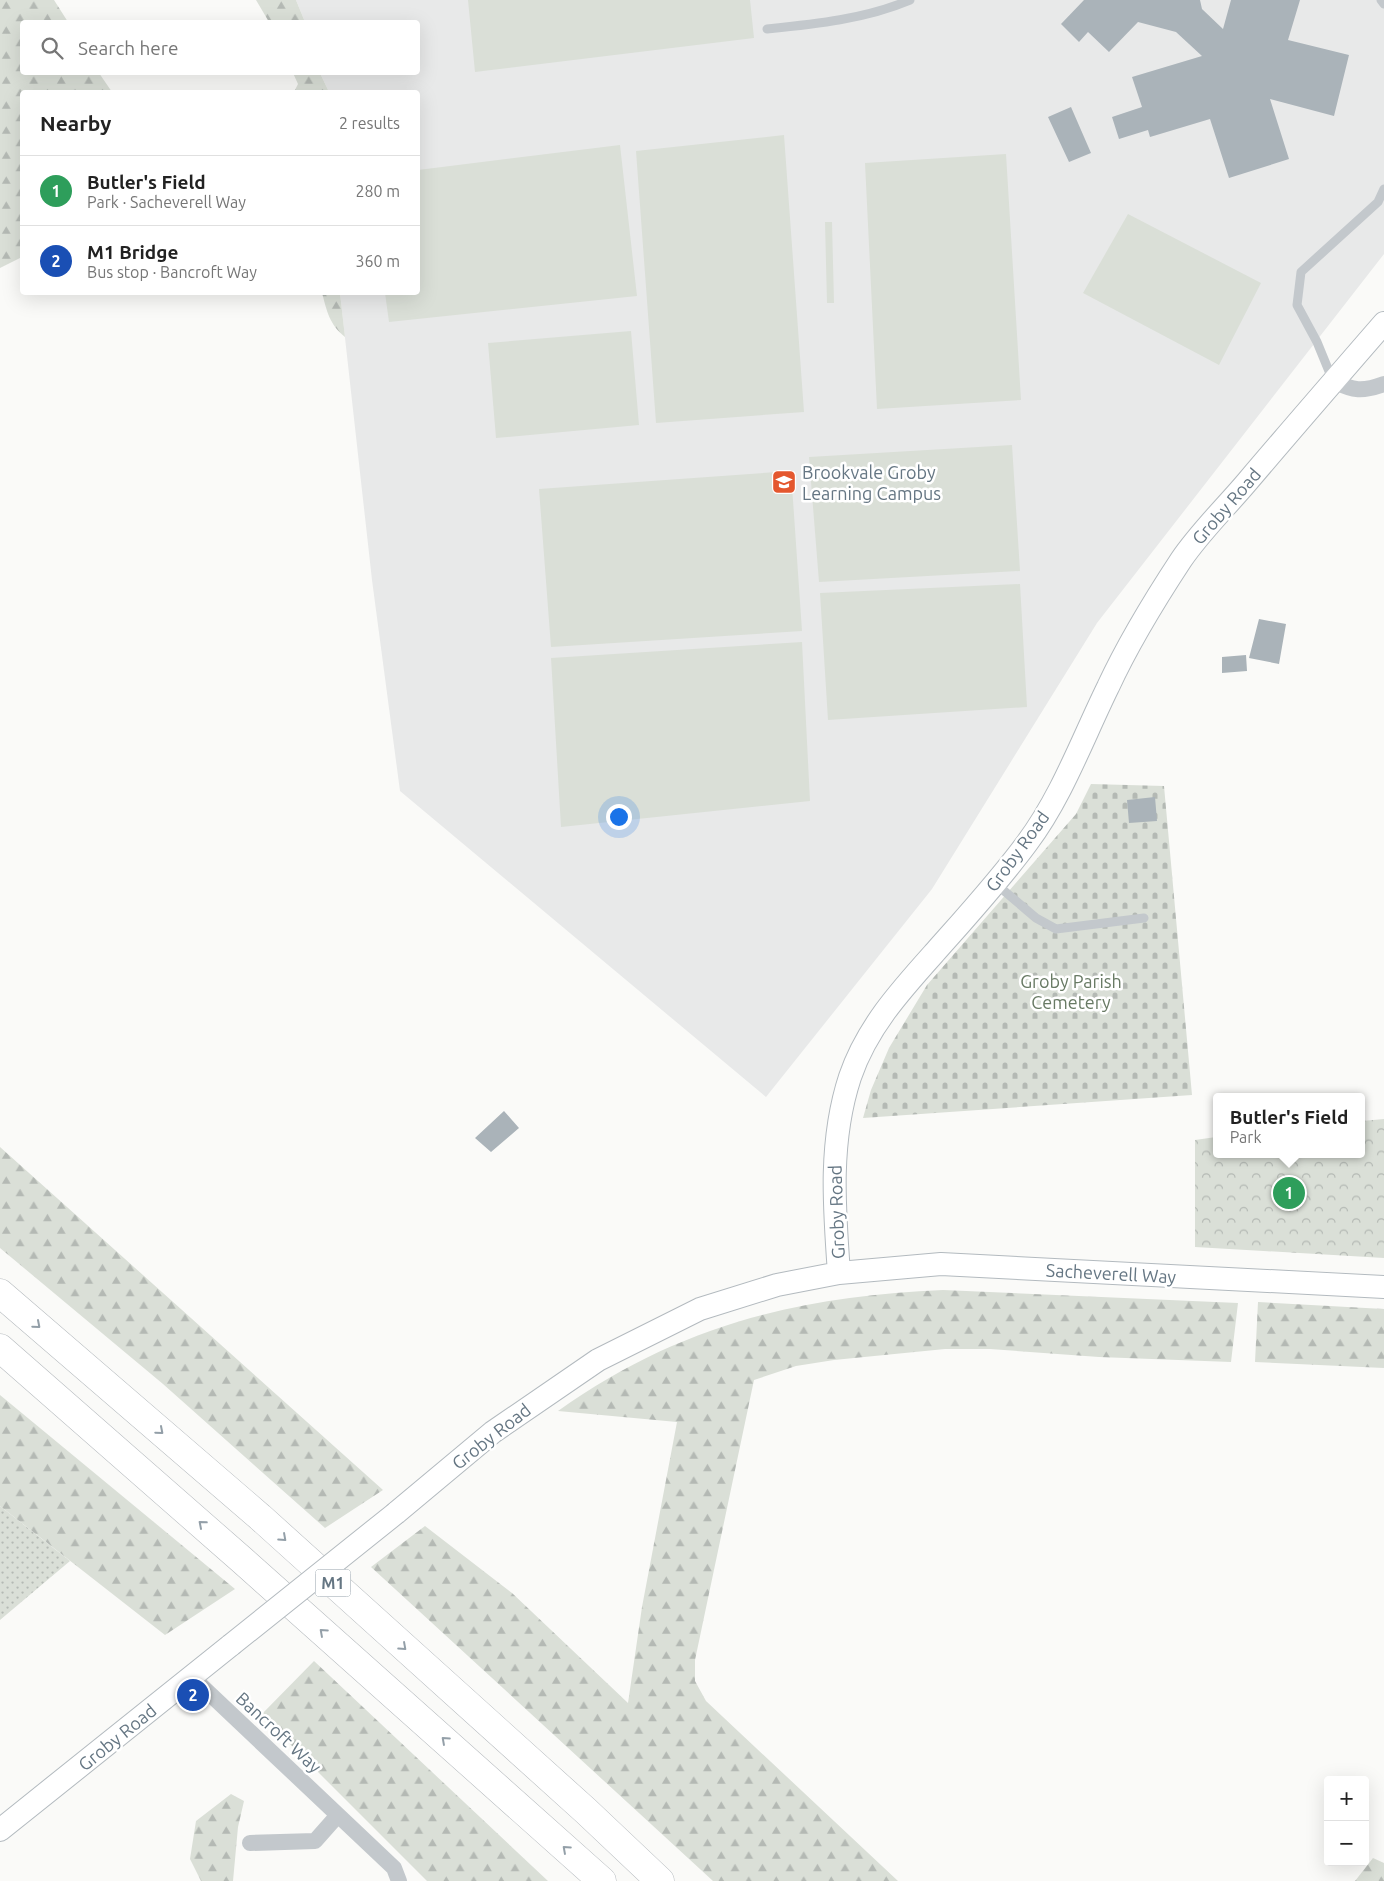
<!DOCTYPE html>
<html lang="en">
<head>
<meta charset="utf-8">
<style>
  :root { --surface:#fff; --page:#f6f6f6; --text:#222; --muted:#767676; --line:#e0e0e0; --accent:#111827 }
  body { margin:0; font-family:Ubuntu,sans-serif; background:var(--page); color:var(--text) }
  .controls { position:absolute; right:15px; bottom:15px; display:grid; overflow:hidden; border-radius:5px; box-shadow:0 5px 20px #0002 }
  .controls button { width:45px; height:45px; display:grid; place-items:center; padding:0; border:0; border-bottom:1px solid var(--line); background:var(--surface); color:var(--text); font:25px sans-serif }
  .you { position:absolute; left:618px; top:816px; width:18px; height:18px; margin:-12px; border:4px solid #fff; border-radius:50%; background:#1a73e8; box-shadow:0 0 0 8px #1a73e833 }
  .badge { display:grid; place-items:center; width:32px; height:32px; border-radius:50%; background:var(--accent); color:#fff; font-size:16px; font-weight:700 }
  .pin { position:absolute; translate:-50% -50%; border:2px solid #fff; box-shadow:0 1px 5px #0006 }
  .popup { position:absolute; left:1213px; top:1093px; width:152px; height:65px; box-sizing:border-box; display:grid; place-content:center; border-radius:5px; background:var(--surface); filter:drop-shadow(0 1px 4px #0005); font-size:16px; white-space:nowrap; color:var(--muted) }
  .popup b { font-size:19px; color:var(--text) }
  .popup::after { content:''; position:absolute; left:50%; top:100%; margin-left:-10px; border:10px solid transparent; border-top-color:var(--surface) }
  .list { margin:0; padding:0; list-style:none }
  h2 { display:flex; justify-content:space-between; align-items:center; height:65px; margin:0; padding:0 20px; font-size:21px }
  h2 small { font-size:16px; font-weight:400; color:var(--muted) }
  .list li { display:grid; grid-template-columns:32px 1fr auto; gap:15px; align-items:center; box-sizing:border-box; height:70px; padding:0 20px; border-top:1px solid var(--line) }
  .list b { display:block; font-size:19px; white-space:nowrap }
  .list p { margin:0; font-size:16px; white-space:nowrap; color:var(--muted) }
  .list em { font-size:16px; font-style:normal; color:var(--muted) }
  .icon { flex:none; width:28px; height:28px; fill:none; stroke:currentColor; stroke-width:2; stroke-linecap:round; stroke-linejoin:round }
  .map { position:relative; flex:none; width:1384px; height:1881px; overflow:hidden }
  .search { position:absolute; background:var(--surface); box-shadow:0 5px 20px #0002; left:20px; top:20px; width:400px; height:55px; display:flex; align-items:center; gap:12px; box-sizing:border-box; padding:0 18px; border-radius:5px; color:var(--muted); font-size:19px }
  .panel { position:absolute; background:var(--surface); box-shadow:0 5px 20px #0002; left:20px; top:90px; width:400px; height:205px; border-radius:5px }
  .map>svg:first-child { display:block }
  .built { fill:#e8e9e9 }
  .grass { fill:url(#grass-dots) }
  .forest { fill:url(#forest-firs) }
  .cemetery { fill:url(#cemetery-stones) }
  .park { fill:url(#park-crowns) }
  .pitch { fill:#dadfd7 }
  .building { fill:#aab3b9 }
  .lines { fill:none; stroke-linecap:round; stroke-linejoin:round }
  .secondary-casing { stroke:#b3babf; stroke-width:24 }
  .highway-casing { stroke:#b4b9bd; stroke-width:29 }
  .lane { stroke:#c3c8cc; stroke-width:9 }
  .street { stroke:#c3c8cc; stroke-width:16 }
  .secondary { stroke:#fff; stroke-width:22 }
  .highway { stroke:#fff; stroke-width:28 }
  .secondary-bridge-casing { stroke:#b3babf; stroke-width:24; stroke-linecap:butt }
  .secondary-bridge { stroke:#fff; stroke-width:22 }
  .oneway { stroke:#939fa8 }
  .labels { text-anchor:middle; dominant-baseline:central; stroke-width:5; stroke-linejoin:round; paint-order:stroke }
  .shield { fill:#fff; stroke:#939fa8; stroke-width:1 }
  .shield-label { font-size:16px; font-weight:bold; fill:#657683 }
  .poi-label { font-size:18px; fill:#657683; stroke:#fff; text-anchor:start }
  .street-label { font-size:18px; fill:#657683; stroke:#fff }
  .park-label { font-size:18px; fill:#687a64; stroke:#fff }
</style>
</head>
<body>
<div class="map">
<svg width="1384" height="1881" viewBox="0 0 1384 1881">
  <defs>
    <pattern id="grass-dots" width="8" height="8" patternUnits="userSpaceOnUse" patternTransform="scale(1.25)"><rect width="8" height="8" fill="#dadfd7"/><path d="M2 2h.1M6 6h.1" fill="none" stroke="#b4b9b4" stroke-width="1.8" stroke-linecap="round"/></pattern>
    <pattern id="forest-firs" width="22" height="20" patternUnits="userSpaceOnUse" patternTransform="scale(1.25)"><rect width="22" height="20" fill="#dadfd7"/><path d="M5 1l3.5 6h-7zM16 11l3.5 6h-7z" fill="#b4b9b4"/></pattern>
    <pattern id="cemetery-stones" width="16" height="16" patternUnits="userSpaceOnUse" patternTransform="scale(1.25)"><rect width="16" height="16" fill="#dadfd7"/><path d="M2 7V4a2 2 0 0 1 4 0v3zM10 15v-3a2 2 0 0 1 4 0v3z" fill="#b4b9b4"/></pattern>
    <pattern id="park-crowns" width="20" height="18" patternUnits="userSpaceOnUse" patternTransform="scale(1.25)"><rect width="20" height="18" fill="#dadfd7"/><path d="M2 6a3 3 0 1 1 6 0M12 15a3 3 0 1 1 6 0" fill="none" stroke="#b4b9b4"/></pattern>
  </defs>
  <rect width="100%" height="100%" fill="#fafaf8"/>
  <path class="built" d="M 296,0 L 1384,0 L 1384,254 L 1097,623 L 932,889 L 766,1097 L 400,791 L 372,580 L 340,293 L 418,292 L 418,92 L 329,92 L 320,73 L 418,72 L 418,22 L 305,22 Z"/>
  <path class="grass" d="M 0,1506 L 70,1561 L 0,1620 Z"/>
  <path class="forest" d="M 0,0 L 54,0 L 68,22 L 22,22 L 22,72 L 99,73 L 112,92 L 22,92 L 22,257 L 0,268 Z
    M 256,0 L 296,0 L 305,22 L 269,22 Z
    M 293,73 L 320,73 L 329,92 L 294,92 L 298,84 Z
    M 322,293 L 340,293 L 345,337 C 329,324 327,311 322,293 Z
    M 0,1147 L 383,1490 L 325,1528 L 163,1384 L 0,1248 Z
    M 943,1290 L 1238,1303 L 1231,1362 L 1099,1357 L 990,1349 L 945,1349 L 834,1360 L 796,1366 L 754,1380 L 695,1660 L 695,1681 L 706,1701 L 898,1881 L 713,1881 L 371,1567 L 425,1526 L 512,1593 L 628,1703 L 642,1607 L 677,1422 L 558,1411 C 677,1326 798,1296 943,1290 Z
    M 1258,1302 L 1384,1309 L 1384,1368 L 1255,1362 Z
    M 0,1395 L 235,1589 L 165,1635 L 0,1506 Z
    M 314,1661 L 548,1881 L 427,1881 L 261,1715 Z
    M 231,1794 L 244,1801 L 238,1827 L 233,1881 L 201,1881 L 190,1859 L 196,1821 Z
    M 1373,1858 L 1384,1863 L 1384,1881 L 1355,1881 Z"/>
  <path class="cemetery" d="M 1091,784 L 1164,786 L 1192,1095 L 863,1118 L 871,1090 L 889,1048 L 927,985 L 1076,814 Z"/>
  <path class="park" d="M 1384,1119 L 1384,1258 L 1195,1247 L 1195,1140 L 1216,1137 L 1216,1154 L 1362,1154 L 1362,1121 Z"/>
  <path class="pitch" d="M 468,0 L 750,0 L 754,38 L 475,72 Z
    M 784,135 L 804,412 L 656,423 L 636,151 Z
    M 620,145 L 637,296 L 389,322 L 385,293 L 418,292 L 418,170 Z
    M 1006,154 L 1021,400 L 877,409 L 865,163 Z
    M 1128,214 L 1261,283 L 1219,365 L 1083,293 Z
    M 825,222 L 832,222 L 834,303 L 827,303 Z
    M 631,331 L 639,425 L 496,438 L 488,343 Z
    M 1012,445 L 1020,571 L 819,582 L 809,457 Z
    M 791,471 L 802,631 L 551,647 L 539,489 Z
    M 1020,584 L 1027,707 L 828,720 L 820,593 Z
    M 802,642 L 810,801 L 561,827 L 551,658 Z"/>
  <path class="building" d="M 1084,0 L 1200,0 L 1202,9 L 1223,29 L 1231,0 L 1300,0 L 1288,40 L 1349,55 L 1334,116 L 1270,99 L 1289,159 L 1229,178 L 1210,119 L 1150,137 L 1148,130 L 1119,139 L 1112,117 L 1142,107 L 1132,77 L 1202,56 L 1176,32 L 1138,22 L 1109,52 L 1088,32 L 1079,42 L 1061,24 Z
    M 1071,107 L 1091,153 L 1069,162 L 1048,117 Z
    M 1259,619 L 1286,624 L 1279,664 L 1249,658 Z
    M 1246,655 L 1247,671 L 1222,673 L 1222,657 Z
    M 1155,797 L 1157,821 L 1129,823 L 1127,800 Z
    M 504,1111 L 519,1128 L 491,1152 L 475,1138 Z"/>
  <g class="lines">
    <defs>
      <path id="secondary" d="M 839,1273 C 834,1206 829,1141 850,1077 C 867,1027 901,990 936,951 C 967,916 999,881 1027,843 C 1062,796 1082,740 1108,687 C 1127,646 1156,598 1181,560 C 1200,532 1225,508 1247,482 C 1292,429 1338,376 1384,323
        M 396,1513 L 493,1432 L 598,1360 L 700,1309 L 777,1285 L 839,1273 L 941,1264 L 1384,1287
        M 0,1830 L 231,1645"/>
      <path id="highway" d="M 0,1293 L 260,1517 L 586,1811 L 660,1881
        M 0,1348 L 242,1560 L 602,1881"/>
    </defs>
    <use href="#secondary" class="secondary-casing"/>
    <use href="#highway" class="highway-casing"/>
    <path class="lane" d="M 1381,0 L 1384,4
      M 767,29 C 816,24 865,19 910,0
      M 1333,381 L 1317,342 L 1297,305 L 1301,272 L 1378,202 L 1384,189
      M 996,884 L 1036,918 L 1056,929 L 1144,918"/>
    <path class="street" d="M 1333,381 C 1354,391 1362,392 1384,384
      M 192,1677 L 394,1868 L 399,1881
      M 250,1843 L 315,1841 L 338,1815"/>
    <use href="#secondary" class="secondary"/>
    <use href="#highway" class="highway"/>
    <defs>
      <path id="secondary-bridge" d="M 231,1645 L 396,1513"/>
    </defs>
    <use href="#secondary-bridge" class="secondary-bridge-casing"/>
    <use href="#secondary-bridge" class="secondary-bridge"/>
  </g>
  <defs><path id="oneway-chevron" d="M-2-3.5L2.5 0L-2 3.5" fill="none" stroke-width="1.6" stroke-linecap="round" stroke-linejoin="round" transform="scale(1.25)"/></defs>
  <g class="oneway">
    <use href="#oneway-chevron" transform="translate(37 1325) rotate(41)"/>
    <use href="#oneway-chevron" transform="translate(160 1431) rotate(41)"/>
    <use href="#oneway-chevron" transform="translate(202 1524) rotate(-139)"/>
    <use href="#oneway-chevron" transform="translate(283 1538) rotate(42)"/>
    <use href="#oneway-chevron" transform="translate(323 1632) rotate(-138)"/>
    <use href="#oneway-chevron" transform="translate(403 1647) rotate(42)"/>
    <use href="#oneway-chevron" transform="translate(445 1740) rotate(-138)"/>
    <use href="#oneway-chevron" transform="translate(566 1849) rotate(-138)"/>
  </g>
  <defs>
    <symbol id="school-square" viewBox="-11 -11 22 22"><rect x="-9" y="-9" width="18" height="18" rx="4" fill="#e4572e" stroke="#fff"/><path d="M0-5L7-2L0 1L-7-2ZM-4 1L0 2.5L4 1V4Q0 6-4 4Z" fill="#fff"/></symbol>
  </defs>
  <g fill-rule="evenodd">
    <use href="#school-square" x="770" y="468" width="28" height="28"/>
  </g>
  <g class="labels">
    <rect class="shield" x="315.5" y="1569.5" width="35" height="27" rx="4"/>
    <g class="shield-label">
      <text x="333" y="1583">M1</text>
    </g>
    <g class="poi-label">
      <text x="802" y="472">Brookvale Groby<tspan x="802" dy="21">Learning Campus</tspan></text>
    </g>
    <g class="street-label">
      <text transform="translate(1226 506) rotate(-49)">Groby Road</text>
      <text transform="translate(1017 851) rotate(-54)">Groby Road</text>
      <text transform="translate(836 1212) rotate(-92)">Groby Road</text>
      <text transform="translate(1111 1273) rotate(3)">Sacheverell Way</text>
      <text transform="translate(491 1436) rotate(-38)">Groby Road</text>
      <text transform="translate(279 1732) rotate(43)">Bancroft Way</text>
      <text transform="translate(117 1737) rotate(-39)">Groby Road</text>
    </g>
    <g class="park-label">
      <text x="1071" y="981">Groby Parish<tspan x="1071" dy="21">Cemetery</tspan></text>
    </g>
  </g>
</svg>
<div class="controls">
<button>+</button>
<button>−</button>
</div>
<div class="you"></div>
<div class="pin badge" style="left:1289px;top:1193px;background:#2e9e5b">1</div>
<div class="popup"><b>Butler's Field</b>Park</div>
<div class="pin badge" style="left:193px;top:1695px;background:#1a4fb4">2</div>
<div class="search"><svg class="icon" aria-label="search" viewBox="0 0 24 24"><circle cx="10" cy="10" r="6"/><path d="M15 15l6 6"/></svg>Search here</div>
<section class="panel">
<h2>Nearby<small>2 results</small></h2>
<ul class="list">
<li><span class="badge" style="background:#2e9e5b">1</span><div><b>Butler's Field</b><p>Park · Sacheverell Way</p></div><em>280 m</em></li>
<li><span class="badge" style="background:#1a4fb4">2</span><div><b>M1 Bridge</b><p>Bus stop · Bancroft Way</p></div><em>360 m</em></li>
</ul>
</section>
</div>
</body>
</html>
